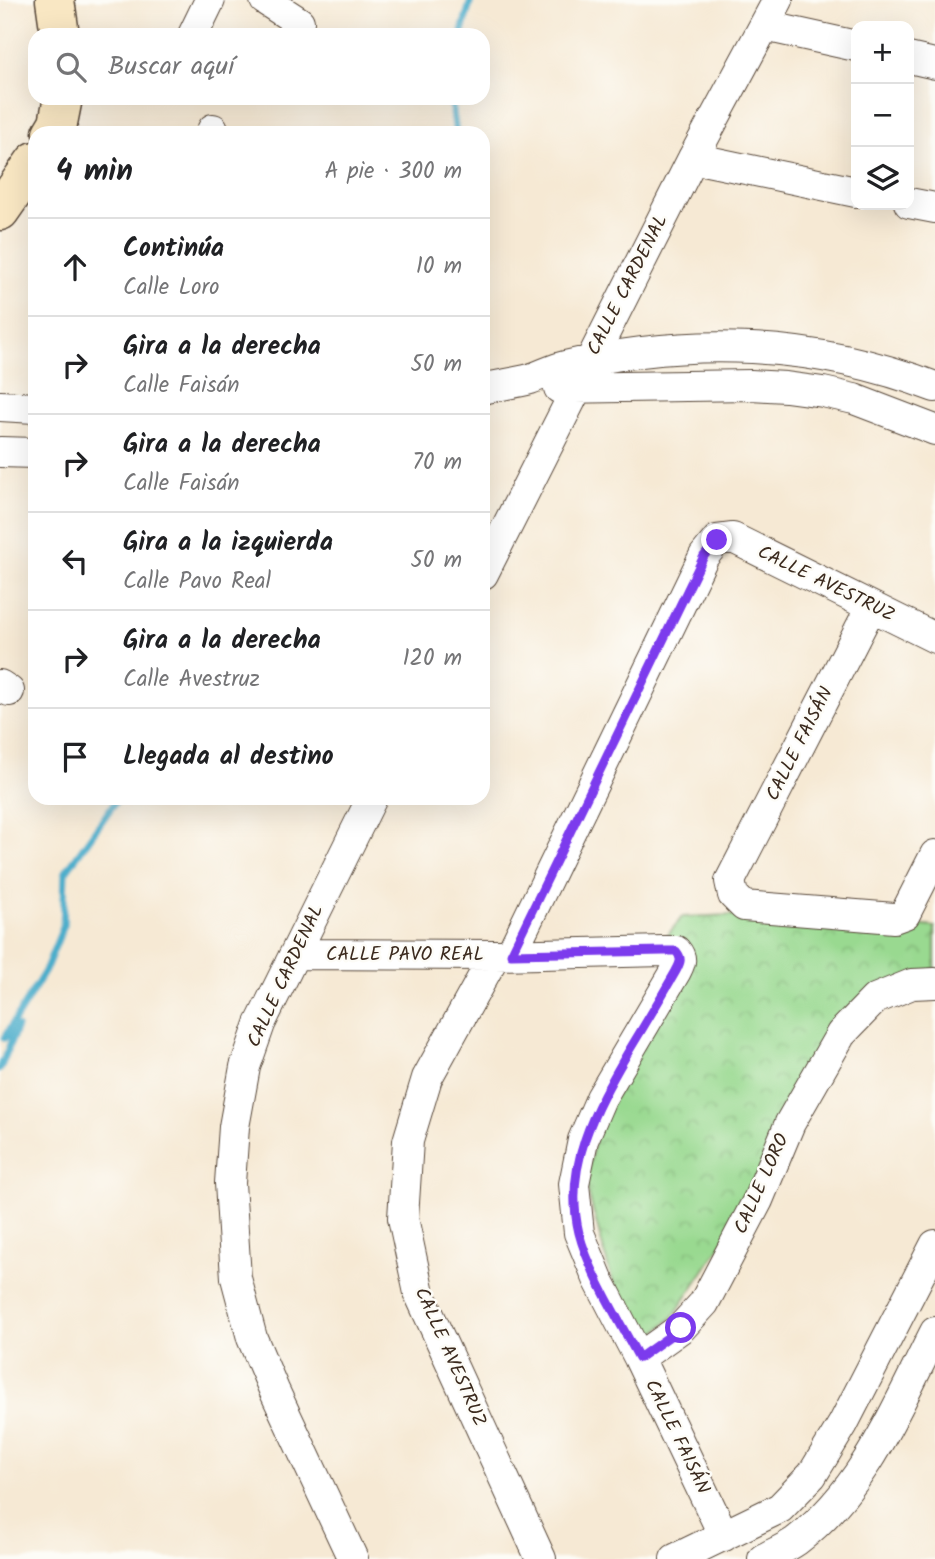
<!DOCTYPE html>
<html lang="es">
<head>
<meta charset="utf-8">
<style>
  :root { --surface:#fff; --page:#f6f6f6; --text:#202124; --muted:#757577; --line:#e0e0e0 }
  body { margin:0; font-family:Kalam,sans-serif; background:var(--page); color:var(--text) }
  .controls { position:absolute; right:21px; top:21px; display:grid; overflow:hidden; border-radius:14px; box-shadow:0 7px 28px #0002 }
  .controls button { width:63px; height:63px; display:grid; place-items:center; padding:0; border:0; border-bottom:2px solid var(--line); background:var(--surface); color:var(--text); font:35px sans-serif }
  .stop { position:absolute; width:21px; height:21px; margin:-16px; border:5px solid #7c3aed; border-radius:50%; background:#fff }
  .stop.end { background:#7c3aed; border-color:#fff; box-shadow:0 2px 7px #0008 }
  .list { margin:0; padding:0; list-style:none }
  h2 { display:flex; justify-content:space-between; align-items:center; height:91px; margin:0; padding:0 28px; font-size:30px }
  h2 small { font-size:23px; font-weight:400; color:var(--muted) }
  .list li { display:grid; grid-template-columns:46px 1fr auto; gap:21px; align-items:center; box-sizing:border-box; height:98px; padding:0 28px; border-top:2px solid var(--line) }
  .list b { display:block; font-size:26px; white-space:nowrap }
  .list p { margin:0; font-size:23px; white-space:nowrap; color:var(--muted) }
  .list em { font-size:23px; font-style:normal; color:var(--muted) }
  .icon { flex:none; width:38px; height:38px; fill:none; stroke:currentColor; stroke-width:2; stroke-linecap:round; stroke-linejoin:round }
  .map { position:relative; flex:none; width:935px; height:1559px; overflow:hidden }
  .search { position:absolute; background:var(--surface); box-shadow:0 7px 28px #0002; left:28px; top:28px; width:462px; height:77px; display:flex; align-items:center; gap:18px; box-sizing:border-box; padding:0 24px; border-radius:21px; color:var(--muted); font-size:26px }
  .panel { position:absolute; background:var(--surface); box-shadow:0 7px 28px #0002; left:28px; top:126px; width:462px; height:679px; border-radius:21px }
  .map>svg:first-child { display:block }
  .park { fill:url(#park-crowns); stroke:#6a8257; stroke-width:2 }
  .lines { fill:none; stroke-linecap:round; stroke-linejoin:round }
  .stream { stroke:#4cadcb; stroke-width:7 }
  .street-casing { stroke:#574739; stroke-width:32 }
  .secondary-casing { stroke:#574739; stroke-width:41 }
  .street { stroke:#fff; stroke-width:30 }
  .secondary { stroke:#f9e7c3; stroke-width:38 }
  .route { stroke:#7c3aed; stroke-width:9 }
  .labels { text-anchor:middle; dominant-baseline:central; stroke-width:5; stroke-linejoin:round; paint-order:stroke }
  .street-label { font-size:19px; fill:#3b2a1e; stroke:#fdfcf7 }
</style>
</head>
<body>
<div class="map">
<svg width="935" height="1559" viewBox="0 0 935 1559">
  <defs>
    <pattern id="park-crowns" width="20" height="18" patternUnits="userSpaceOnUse" patternTransform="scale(1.75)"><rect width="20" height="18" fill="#99d990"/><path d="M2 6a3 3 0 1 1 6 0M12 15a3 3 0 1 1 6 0" fill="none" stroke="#85ba7c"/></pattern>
  </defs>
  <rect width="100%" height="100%" fill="#fdfcf7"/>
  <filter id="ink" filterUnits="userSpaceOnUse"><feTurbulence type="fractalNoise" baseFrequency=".0143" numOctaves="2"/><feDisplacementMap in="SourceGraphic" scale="14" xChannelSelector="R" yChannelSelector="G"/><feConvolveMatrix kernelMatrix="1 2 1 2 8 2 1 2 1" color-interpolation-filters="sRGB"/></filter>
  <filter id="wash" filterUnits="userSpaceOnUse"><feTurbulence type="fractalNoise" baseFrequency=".00686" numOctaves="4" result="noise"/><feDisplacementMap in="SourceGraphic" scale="28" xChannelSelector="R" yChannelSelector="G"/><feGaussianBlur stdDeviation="1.57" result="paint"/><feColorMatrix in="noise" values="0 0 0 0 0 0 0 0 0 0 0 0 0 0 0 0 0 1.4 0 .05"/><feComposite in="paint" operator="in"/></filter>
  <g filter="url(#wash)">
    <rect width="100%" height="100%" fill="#f6e9d4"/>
    <path class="park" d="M 789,913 L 935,927 L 935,975 L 870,990 L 753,1197 L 673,1317 L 638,1348 L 609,1270 L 585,1181 L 605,1100 L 684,955 L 656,950 L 682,917 Z"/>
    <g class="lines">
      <path class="stream" d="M 461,35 L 471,0
        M 451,98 L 456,133
        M 483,243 L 485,250 L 483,259
        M 0,1069 L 17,1027 L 4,1038 L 45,971 L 63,927 L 65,873 L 118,798"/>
    </g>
  </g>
  <g filter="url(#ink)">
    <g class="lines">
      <defs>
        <path id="street" d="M 265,0 L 299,22
          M 765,26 L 856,46
          M 193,35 L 210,0
          M 909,58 L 935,64
          M 211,133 L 213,129
          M 693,158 L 856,192
          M 909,203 L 935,208
          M 559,388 L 751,385 L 786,387 L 823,392 L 854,399 L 935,430
          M 483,389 C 498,385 515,383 530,379 C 542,375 553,369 565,366 C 688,336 816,341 935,387
          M 0,406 L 35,408
          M 0,452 L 35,453
          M 483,574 L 693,158 L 778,0
          M 871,607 L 730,881 L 733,895 L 744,906 L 894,918 L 905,914 L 935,855
          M 0,685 L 9,691
          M 295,954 L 495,955 L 664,951 L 676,951 C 683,959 680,963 676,971 L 601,1098 L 583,1140 L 574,1184 L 579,1233 L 598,1279 L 639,1358 L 724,1536
          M 511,954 L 704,556 L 717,540 L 733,538 L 935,638
          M 495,955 L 427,1078 L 408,1141 L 403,1218 L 419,1293 L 541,1559
          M 639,1358 L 681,1328 L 704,1303 L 758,1200 L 790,1123 L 841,1034 L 875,999 L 912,984 L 935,983
          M 353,1559 L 274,1390 L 252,1338 L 236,1278 L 230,1183 L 234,1127 L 245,1067 L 260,1024 L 372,798
          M 675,1559 L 780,1508 L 812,1475 L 843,1424 L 935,1245
          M 763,1559 C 774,1553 786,1548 796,1541 C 865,1489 897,1406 935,1332"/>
        <path id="secondary" d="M 55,0 L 60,35
          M 52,133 L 58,123 L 63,98
          M 0,211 L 35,161"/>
      </defs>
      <use href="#street" class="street-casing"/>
      <use href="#secondary" class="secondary-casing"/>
      <use href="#street" class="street"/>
      <use href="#secondary" class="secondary"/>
    </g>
  </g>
  <g class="lines" filter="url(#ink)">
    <path class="route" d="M 681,1328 L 639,1358 C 620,1322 589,1272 579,1233 C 563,1167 595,1109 627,1054 C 644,1026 660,999 676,971 C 680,963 683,959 676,951 L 664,951 L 511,954 L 704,556 L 717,540"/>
  </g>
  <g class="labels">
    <g class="street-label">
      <text transform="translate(628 285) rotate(-63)">CALLE CARDENAL</text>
      <text transform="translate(826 584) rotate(26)">CALLE AVESTRUZ</text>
      <text transform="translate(800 744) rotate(-63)">CALLE FAISÁN</text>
      <text x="405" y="955">CALLE PAVO REAL</text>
      <text transform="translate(286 976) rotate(-65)">CALLE CARDENAL</text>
      <text transform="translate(762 1184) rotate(-66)">CALLE LORO</text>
      <text transform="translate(450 1357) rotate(66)">CALLE AVESTRUZ</text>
      <text transform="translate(677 1437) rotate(64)">CALLE FAISÁN</text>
    </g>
  </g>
</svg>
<div class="controls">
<button>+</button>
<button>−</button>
<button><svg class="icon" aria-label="layers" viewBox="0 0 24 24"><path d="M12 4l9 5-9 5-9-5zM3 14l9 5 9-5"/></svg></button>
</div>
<div class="stop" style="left:681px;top:1328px"></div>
<div class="stop end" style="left:717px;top:540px"></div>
<div class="search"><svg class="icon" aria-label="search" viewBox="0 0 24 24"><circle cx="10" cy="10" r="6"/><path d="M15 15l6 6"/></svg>Buscar aquí</div>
<section class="panel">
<h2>4 min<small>A pie · 300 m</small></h2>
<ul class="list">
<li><svg class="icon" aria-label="ahead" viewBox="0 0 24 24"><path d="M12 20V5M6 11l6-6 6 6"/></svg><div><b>Continúa</b><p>Calle Loro</p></div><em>10 m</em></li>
<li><svg class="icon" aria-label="right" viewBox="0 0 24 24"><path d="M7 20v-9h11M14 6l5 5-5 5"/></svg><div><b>Gira a la derecha</b><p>Calle Faisán</p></div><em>50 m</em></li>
<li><svg class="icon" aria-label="right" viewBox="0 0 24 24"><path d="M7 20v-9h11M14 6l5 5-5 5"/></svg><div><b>Gira a la derecha</b><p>Calle Faisán</p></div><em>70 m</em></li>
<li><svg class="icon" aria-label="left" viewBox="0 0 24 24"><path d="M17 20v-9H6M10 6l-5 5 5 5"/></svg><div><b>Gira a la izquierda</b><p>Calle Pavo Real</p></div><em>50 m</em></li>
<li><svg class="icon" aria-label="right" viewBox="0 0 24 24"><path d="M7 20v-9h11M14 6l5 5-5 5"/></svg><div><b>Gira a la derecha</b><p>Calle Avestruz</p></div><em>120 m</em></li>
<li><svg class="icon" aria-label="arrive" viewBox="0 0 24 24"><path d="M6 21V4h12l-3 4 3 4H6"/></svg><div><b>Llegada al destino</b></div></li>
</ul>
</section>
</div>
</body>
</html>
